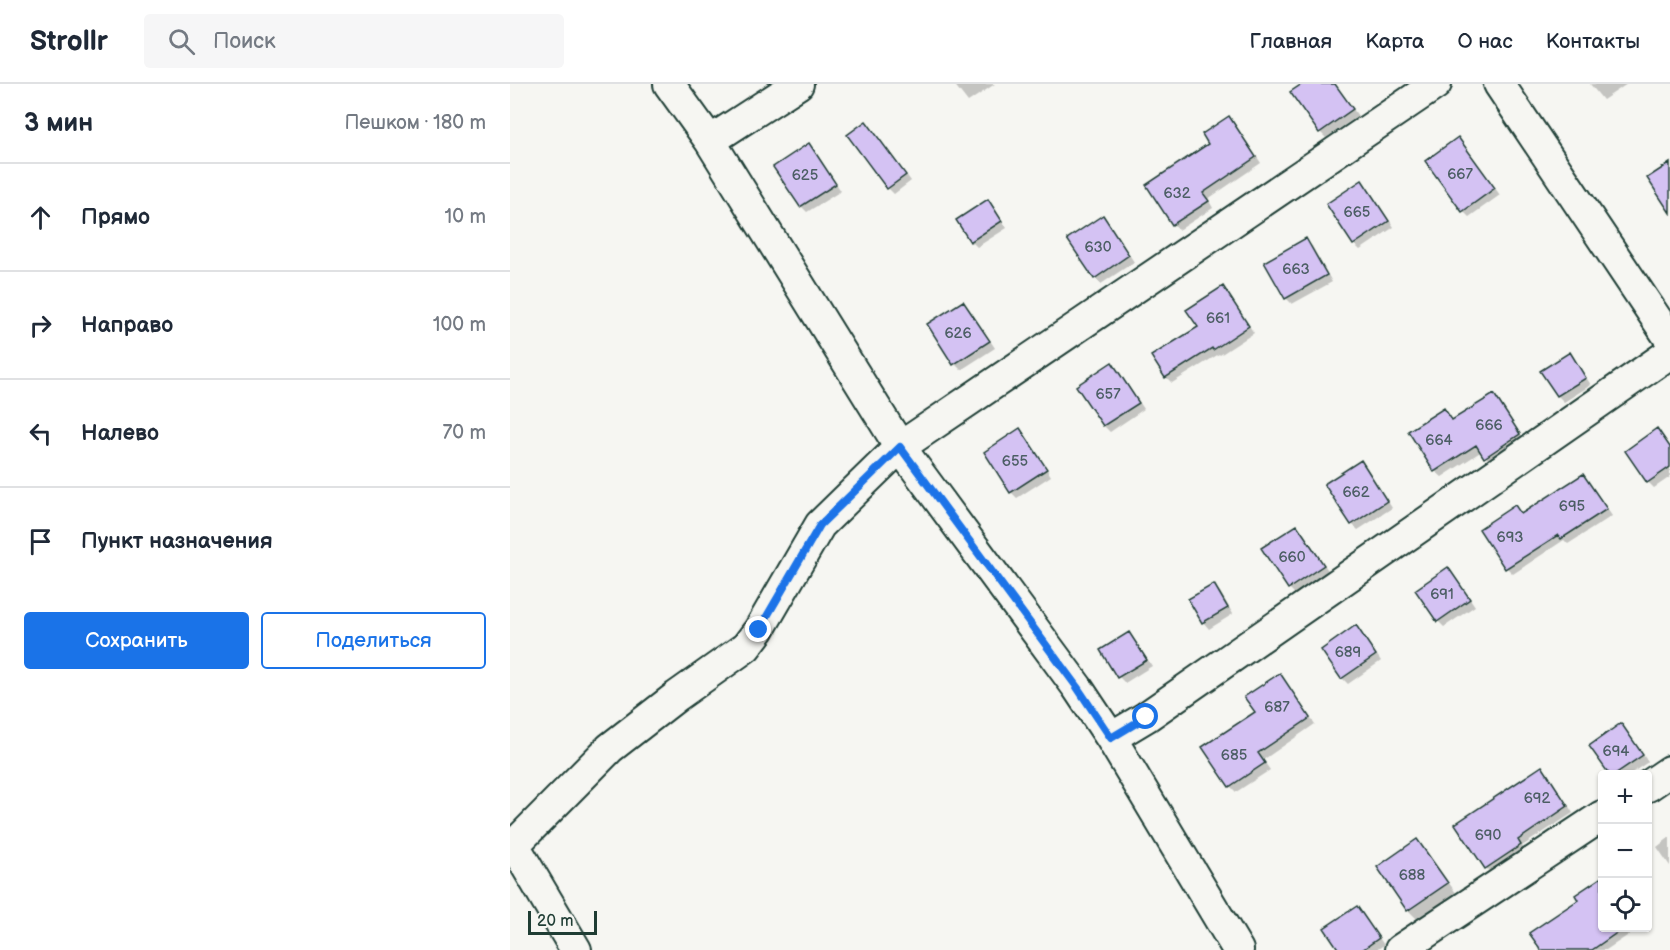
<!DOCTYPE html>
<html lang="ru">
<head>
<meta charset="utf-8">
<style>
  :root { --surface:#fff; --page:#f6f6f7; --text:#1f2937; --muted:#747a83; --line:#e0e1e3; --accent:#1a73e8 }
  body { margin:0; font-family:"Balsamiq Sans",sans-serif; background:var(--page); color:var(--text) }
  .controls { position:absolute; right:18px; bottom:18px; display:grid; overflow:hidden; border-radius:6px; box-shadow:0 2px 4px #0004 }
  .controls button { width:54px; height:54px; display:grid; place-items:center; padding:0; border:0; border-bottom:2px solid var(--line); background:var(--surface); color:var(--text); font:30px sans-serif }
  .scale { position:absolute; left:18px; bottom:15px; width:69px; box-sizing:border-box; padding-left:6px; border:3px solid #1f3d34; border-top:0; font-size:16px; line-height:21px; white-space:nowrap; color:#1f3d34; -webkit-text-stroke:4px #f6f6f2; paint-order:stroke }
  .stop { position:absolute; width:18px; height:18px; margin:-14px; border:4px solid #1a73e8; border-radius:50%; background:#fff }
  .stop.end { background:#1a73e8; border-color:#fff; box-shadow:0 2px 6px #0008 }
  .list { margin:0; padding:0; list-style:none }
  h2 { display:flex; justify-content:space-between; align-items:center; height:78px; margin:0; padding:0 24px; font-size:26px }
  h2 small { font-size:20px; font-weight:400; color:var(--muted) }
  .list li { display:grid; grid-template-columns:39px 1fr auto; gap:18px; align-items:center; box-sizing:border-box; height:108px; padding:0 24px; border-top:2px solid var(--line) }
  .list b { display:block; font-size:22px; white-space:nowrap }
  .list em { font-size:20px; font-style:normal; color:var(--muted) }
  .actions { display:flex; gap:12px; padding:18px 24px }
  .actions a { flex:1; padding:14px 0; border:2px solid var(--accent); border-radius:6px; text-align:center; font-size:21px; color:var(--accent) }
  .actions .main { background:var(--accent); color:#fff }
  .icon { flex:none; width:33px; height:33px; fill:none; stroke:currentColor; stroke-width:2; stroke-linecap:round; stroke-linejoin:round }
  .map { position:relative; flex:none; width:1160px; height:866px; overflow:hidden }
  header { display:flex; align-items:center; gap:36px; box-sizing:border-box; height:84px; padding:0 30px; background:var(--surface); border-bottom:2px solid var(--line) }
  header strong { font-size:28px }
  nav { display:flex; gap:33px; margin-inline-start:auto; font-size:21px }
  .search { width:420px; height:54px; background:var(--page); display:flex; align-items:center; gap:15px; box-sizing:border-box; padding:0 21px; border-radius:6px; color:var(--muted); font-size:22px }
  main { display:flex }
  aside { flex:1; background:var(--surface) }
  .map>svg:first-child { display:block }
  .shadow { fill:#0003 }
  .building { fill:#d4c2f3; stroke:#1f3d34; stroke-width:1.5 }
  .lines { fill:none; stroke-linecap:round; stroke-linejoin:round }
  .minor-casing { stroke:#1f3d34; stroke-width:34 }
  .minor { stroke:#f6f6f2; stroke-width:30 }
  .route { stroke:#1a73e8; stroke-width:8 }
  .labels { text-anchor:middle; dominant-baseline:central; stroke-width:4.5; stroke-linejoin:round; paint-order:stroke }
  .number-label { font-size:15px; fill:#4c5e64 }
</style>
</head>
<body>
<header>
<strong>Strollr</strong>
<div class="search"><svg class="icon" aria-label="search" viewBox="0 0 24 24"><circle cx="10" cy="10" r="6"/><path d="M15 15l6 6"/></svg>Поиск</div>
<nav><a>Главная</a><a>Карта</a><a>О нас</a><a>Контакты</a></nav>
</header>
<main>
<aside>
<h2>3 мин<small>Пешком · 180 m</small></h2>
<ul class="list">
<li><svg class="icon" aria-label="ahead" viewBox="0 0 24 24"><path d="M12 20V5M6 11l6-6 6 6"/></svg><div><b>Прямо</b></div><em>10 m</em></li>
<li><svg class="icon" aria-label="right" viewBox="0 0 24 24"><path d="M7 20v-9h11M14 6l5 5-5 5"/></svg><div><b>Направо</b></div><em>100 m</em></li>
<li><svg class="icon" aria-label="left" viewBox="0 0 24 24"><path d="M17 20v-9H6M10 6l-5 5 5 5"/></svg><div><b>Налево</b></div><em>70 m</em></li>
<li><svg class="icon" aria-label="arrive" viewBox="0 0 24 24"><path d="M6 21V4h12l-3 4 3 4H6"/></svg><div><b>Пункт назначения</b></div></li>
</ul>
<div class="actions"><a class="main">Сохранить</a><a>Поделиться</a></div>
</aside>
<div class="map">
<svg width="1160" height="866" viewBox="0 0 1160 866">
  <rect width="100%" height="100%" fill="#f6f6f2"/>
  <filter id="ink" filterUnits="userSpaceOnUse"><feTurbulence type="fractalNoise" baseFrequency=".0167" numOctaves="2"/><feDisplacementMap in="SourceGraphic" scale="12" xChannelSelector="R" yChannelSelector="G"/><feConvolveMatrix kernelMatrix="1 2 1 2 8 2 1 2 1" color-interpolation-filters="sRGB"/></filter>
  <g filter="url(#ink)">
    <path class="shadow" d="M 444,0 L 485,0 L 458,18 Z
      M 794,0 L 825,0 L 848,32 L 816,54 L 810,48 Z
      M 1080,0 L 1117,0 L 1093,16 Z
      M 719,34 L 725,40 L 751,79 L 698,115 L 703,124 L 669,146 L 663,140 L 638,101 L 700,60 Z
      M 362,45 L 401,97 L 384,110 L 378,104 Z
      M 948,55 L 954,61 L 990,111 L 959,133 L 953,127 Z
      M 299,61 L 305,67 L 331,107 L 297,128 L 291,122 Z
      M 852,98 L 858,104 L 884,143 L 850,166 L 844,160 Z
      M 478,117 L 484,123 L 497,144 L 467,163 L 461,157 Z
      M 593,133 L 599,139 L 624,178 L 591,200 L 585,194 Z
      M 796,156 L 802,162 L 822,198 L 782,220 L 776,214 Z
      M 712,204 L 718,210 L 744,249 L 710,271 L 709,270 L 662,299 L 656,293 L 690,243 Z
      M 453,219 L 459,225 L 485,264 L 451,286 L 445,280 Z
      M 1059,270 L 1065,276 L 1081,301 L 1054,318 L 1048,312 L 1032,287 Z
      M 602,280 L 608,286 L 634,325 L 600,348 L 594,342 L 568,302 Z
      M 984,312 L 990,318 L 1015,357 L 981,379 L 972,367 L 932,393 L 925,387 L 934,326 L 944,337 Z
      M 510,346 L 516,352 L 541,392 L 507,414 L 501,408 Z
      M 1147,346 L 1160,363 L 1160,393 L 1144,404 L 1138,398 Z
      M 851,378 L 857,384 L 882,424 L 848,446 L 842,440 Z
      M 1073,391 L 1079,398 L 1102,432 L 1058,460 L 1054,456 L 1003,490 L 997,484 L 971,445 L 1005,423 L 1012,431 Z
      M 787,442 L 793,448 L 819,488 L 785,510 L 779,504 Z
      M 944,491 L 965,522 L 934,543 L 928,537 Z
      M 704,502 L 710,508 L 723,530 L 699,545 L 693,538 L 680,516 Z
      M 846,543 L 852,549 L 871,577 L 838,600 L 832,594 Z
      M 619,550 L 625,556 L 642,582 L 615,599 L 609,593 Z
      M 769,590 L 775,597 L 805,640 L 753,676 L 760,686 L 726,708 L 720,702 L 747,629 Z
      M 1111,641 L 1117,647 L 1138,678 L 1120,690 L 1100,690 L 1081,662 Z
      M 1032,684 L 1038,690 L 1063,729 L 1012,762 L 1016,768 L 982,790 L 976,784 L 947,741 Z
      M 1160,753 L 1160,782 L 1147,763 Z
      M 907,757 L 916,766 L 946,809 L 907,835 L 898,826 Z
      M 1092,795 L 1092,844 L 1129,844 L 1096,866 L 1033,866 L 1070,816 L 1067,812 Z
      M 847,824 L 853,830 L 874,861 L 866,866 L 831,866 Z"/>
    <path class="building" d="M 792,0 L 825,0 L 843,25 L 809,49 L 780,8 Z
      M 719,32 L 746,73 L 693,109 L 699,117 L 662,141 L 636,101 L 698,60 L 692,50 Z
      M 356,37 L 396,91 L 377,105 L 337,51 Z
      M 948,53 L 985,104 L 952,128 L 915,77 Z
      M 299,59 L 326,100 L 290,123 L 263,83 Z
      M 1160,79 L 1160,129 L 1137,94 Z
      M 852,96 L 879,137 L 843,161 L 816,120 Z
      M 478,115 L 492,137 L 460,158 L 446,136 Z
      M 593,131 L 619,171 L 584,195 L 557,155 Z
      M 796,154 L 817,191 L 775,215 L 754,178 Z
      M 713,202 L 739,242 L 703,266 L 702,264 L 655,294 L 641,272 L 688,243 L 676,226 Z
      M 453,217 L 480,257 L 443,281 L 417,240 Z
      M 1060,268 L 1076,294 L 1047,312 L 1030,287 Z
      M 602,278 L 629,319 L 593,342 L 566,302 Z
      M 984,310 L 1010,350 L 974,374 L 966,361 L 924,388 L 898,347 L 934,324 L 942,336 Z
      M 510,344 L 537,385 L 500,409 L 474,368 Z
      M 1147,344 L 1160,363 L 1160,383 L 1137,399 L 1115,367 Z
      M 851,376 L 877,417 L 841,441 L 814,400 Z
      M 1073,390 L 1097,425 L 1051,455 L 1048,451 L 995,485 L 969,445 L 1005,421 L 1011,430 Z
      M 787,441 L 814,481 L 778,505 L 751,464 Z
      M 938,483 L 960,515 L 927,538 L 905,506 Z
      M 704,500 L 718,524 L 692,539 L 678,515 Z
      M 846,541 L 866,571 L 831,595 L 811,566 Z
      M 619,548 L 637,576 L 607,594 L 590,566 Z
      M 770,589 L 800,634 L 748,669 L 755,679 L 719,703 L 692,663 L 745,628 L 734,613 Z
      M 1111,639 L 1133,671 L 1105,690 L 1099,690 L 1079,662 Z
      M 1032,682 L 1058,722 L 1008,756 L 1011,761 L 975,785 L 945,740 Z
      M 907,755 L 938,799 L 897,827 L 867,783 Z
      M 1092,793 L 1092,843 L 1115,843 L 1082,866 L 1031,866 L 1019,849 L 1068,816 L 1065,811 Z
      M 847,822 L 869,854 L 852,866 L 829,866 L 814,844 Z"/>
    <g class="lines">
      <defs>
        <path id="minor" d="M 159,0 L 200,57
          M 288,0 L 200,57 L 390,363 L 926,0
          M 989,0 L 1160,255
          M 1138,702 L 1160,687
          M 66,866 L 4,761 L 100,664 L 167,612 L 236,563 L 249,546 L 310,441 L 390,363 L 567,603 L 601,654
          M 728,866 L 601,654 L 636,633 L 1160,269
          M 890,866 L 1092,732"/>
      </defs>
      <use href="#minor" class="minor-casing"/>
      <use href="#minor" class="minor"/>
    </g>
  </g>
  <g class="lines" filter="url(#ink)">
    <path class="route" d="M 249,546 L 310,441 L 390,363 L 567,603 L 601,654 L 636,633"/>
  </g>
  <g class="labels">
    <g class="number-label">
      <text x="950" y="90">667</text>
      <text x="295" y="91">625</text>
      <text x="667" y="109">632</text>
      <text x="847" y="128">665</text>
      <text x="588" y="163">630</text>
      <text x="786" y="185">663</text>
      <text x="708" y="234">661</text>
      <text x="448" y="249">626</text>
      <text x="598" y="310">657</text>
      <text x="979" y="341">666</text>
      <text x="929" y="356">664</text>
      <text x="505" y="377">655</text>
      <text x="846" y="408">662</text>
      <text x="1062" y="422">695</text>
      <text x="1000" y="453">693</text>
      <text x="782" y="473">660</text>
      <text x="932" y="510">691</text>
      <text x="838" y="568">689</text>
      <text x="767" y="623">687</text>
      <text x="1106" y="667">694</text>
      <text x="724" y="671">685</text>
      <text x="1027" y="714">692</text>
      <text x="978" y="751">690</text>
      <text x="902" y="791">688</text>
    </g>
  </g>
</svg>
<div class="controls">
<button>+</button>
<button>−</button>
<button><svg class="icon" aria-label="locate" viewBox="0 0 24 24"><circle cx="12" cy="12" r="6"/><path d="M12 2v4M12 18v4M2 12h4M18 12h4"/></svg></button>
</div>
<div class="scale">20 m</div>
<div class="stop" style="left:636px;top:633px"></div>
<div class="stop end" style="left:249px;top:546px"></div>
</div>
</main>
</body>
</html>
